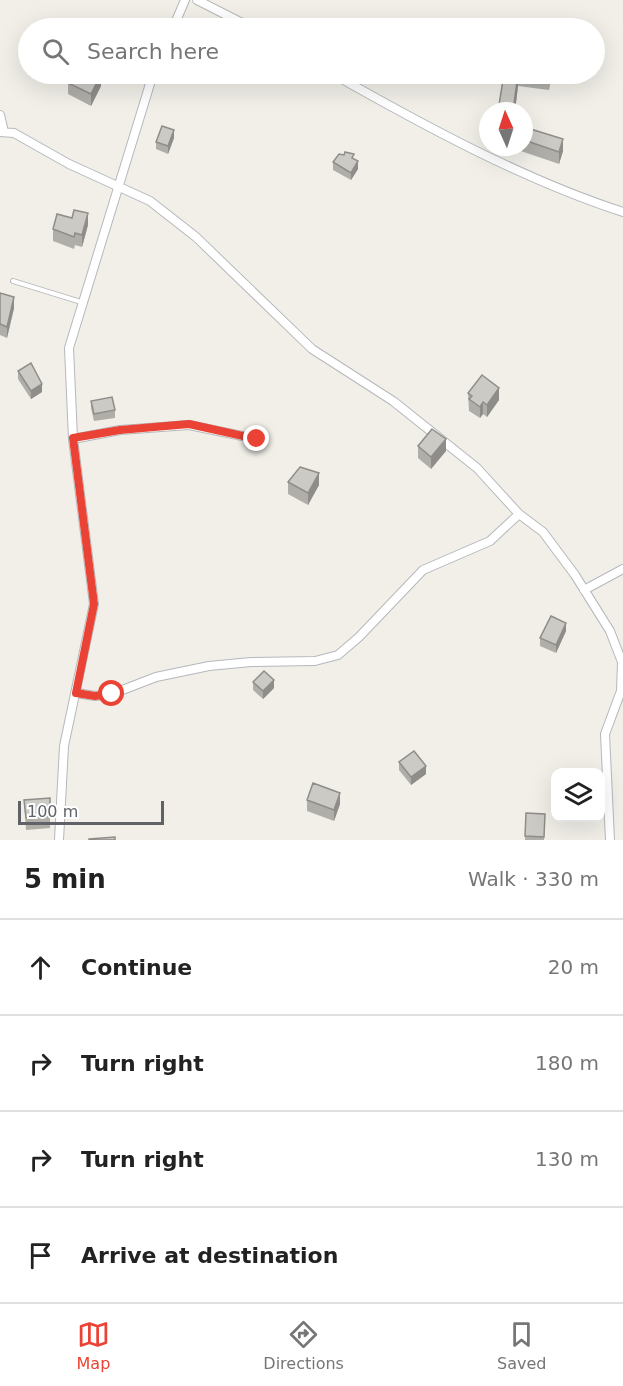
<!DOCTYPE html>
<html lang="en">
<head>
<meta charset="utf-8">
<style>
  :root { --surface:#fff; --page:#f2f2f2; --text:#222; --muted:#767676; --line:#e0e0e0; --accent:#ea4335 }
  body { margin:0; font-family:"DejaVu Sans",sans-serif; background:var(--page); color:var(--text) }
  .controls { position:absolute; right:18px; bottom:18px; display:grid; overflow:hidden; border-radius:12px; box-shadow:0 6px 24px #0002 }
  .controls button { width:54px; height:54px; display:grid; place-items:center; padding:0; border:0; border-bottom:2px solid var(--line); background:var(--surface); color:var(--text); font:30px sans-serif }
  .compass { position:absolute; left:479px; top:102px; width:54px; height:54px; border-radius:50%; background:var(--surface); box-shadow:0 6px 24px #0002; rotate:357deg }
  .scale { position:absolute; left:18px; bottom:15px; width:146px; box-sizing:border-box; padding-left:6px; border:3px solid #5f6368; border-top:0; font-size:16px; line-height:21px; white-space:nowrap; color:#5f6368; -webkit-text-stroke:4px #fff; paint-order:stroke }
  .stop { position:absolute; width:18px; height:18px; margin:-14px; border:4px solid #ea4335; border-radius:50%; background:#fff }
  .stop.end { background:#ea4335; border-color:#fff; box-shadow:0 2px 6px #0008 }
  .list { margin:0; padding:0; list-style:none }
  h2 { display:flex; justify-content:space-between; align-items:center; height:78px; margin:0; padding:0 24px; font-size:26px }
  h2 small { font-size:20px; font-weight:400; color:var(--muted) }
  .list li { display:grid; grid-template-columns:39px 1fr auto; gap:18px; align-items:center; box-sizing:border-box; height:96px; padding:0 24px; border-top:2px solid var(--line) }
  .list b { display:block; font-size:22px; white-space:nowrap }
  .list em { font-size:20px; font-style:normal; color:var(--muted) }
  .icon { flex:none; width:33px; height:33px; fill:none; stroke:currentColor; stroke-width:2; stroke-linecap:round; stroke-linejoin:round }
  .map { position:relative; flex:none; width:623px; height:840px; overflow:hidden }
  .search { position:absolute; background:var(--surface); box-shadow:0 6px 24px #0002; left:18px; right:18px; top:18px; height:66px; display:flex; align-items:center; gap:15px; box-sizing:border-box; padding:0 21px; border-radius:33px; color:var(--muted); font-size:22px }
  .sheet { height:462px; background:var(--surface) }
  nav { display:flex; justify-content:space-around; align-items:center; box-sizing:border-box; height:84px; border-top:2px solid var(--line); background:var(--surface); font-size:16px; color:var(--muted) }
  nav a { display:grid; justify-items:center; gap:3px }
  nav .on { color:var(--accent) }
  .map>svg:first-child { display:block }
  .lines { fill:none; stroke-linecap:round; stroke-linejoin:round }
  .service-casing { stroke:#b5b8bc; stroke-width:6 }
  .minor-casing { stroke:#b5b8bc; stroke-width:10 }
  .service { stroke:#fff; stroke-width:4 }
  .minor { stroke:#fff; stroke-width:8 }
  .wall { fill:#afaea9 }
  .shaded-wall { fill:#8f8d8a }
  .building { fill:#cccac5; stroke:#8f8d8a; stroke-width:1.5 }
  .route { stroke:#ea4335; stroke-width:8 }
</style>
</head>
<body>
<div class="map">
<svg width="623" height="840" viewBox="0 0 623 840">
  <rect width="100%" height="100%" fill="#f1efe8"/>
  <g class="lines">
    <defs>
      <path id="service" d="M 13,281 L 81,302"/>
      <path id="minor" d="M 197,0 L 252,28
        M 173,28 L 185,0
        M 333,74 C 423,125 524,180 623,212
        M 0,115 L 4,132
        M 0,132 L 14,133 L 69,164 L 150,201 L 196,237 L 312,349 L 393,401 L 477,468 L 519,514 L 543,532 L 575,575 L 610,631 L 622,662 L 621,691 L 605,734 L 610,840
        M 73,439 L 120,430 L 189,425 L 257,439
        M 584,590 L 623,569
        M 76,693 L 95,696 L 112,694 L 156,677 L 209,666 L 251,662 L 315,661 L 338,655 L 359,637 L 423,570 L 490,541 L 519,514
        M 59,840 L 64,746 L 94,604 L 73,439 L 69,348 L 153,74"/>
    </defs>
    <use href="#service" class="service-casing"/>
    <use href="#minor" class="minor-casing"/>
    <use href="#service" class="service"/>
    <use href="#minor" class="minor"/>
  </g>
  <path class="wall" d="M 495,74 L 551,74 L 549,90 L 518,86 L 515,111 L 498,111 L 502,84 L 495,83 Z
    M 68,83 L 101,86 L 91,106 L 68,94 Z
    M 524,127 L 563,151 L 559,164 L 509,147 L 524,147 Z
    M 174,138 L 168,154 L 156,149 L 156,142 Z
    M 354,159 L 358,169 L 351,180 L 333,170 L 333,162 Z
    M 88,225 L 82,247 L 75,245 L 74,249 L 53,241 L 53,229 Z
    M 0,293 L 14,308 L 7,338 L 0,335 Z
    M 18,371 L 42,392 L 31,399 L 18,379 Z
    M 468,393 L 499,400 L 487,417 L 483,414 L 480,418 L 469,411 Z
    M 91,401 L 115,410 L 115,418 L 94,421 L 91,408 Z
    M 418,446 L 446,451 L 431,469 L 418,458 Z
    M 288,482 L 319,485 L 308,505 L 288,494 Z
    M 566,631 L 556,653 L 540,646 L 540,638 Z
    M 253,682 L 274,688 L 263,699 L 253,690 Z
    M 399,762 L 426,774 L 411,785 L 399,770 Z
    M 50,798 L 50,828 L 26,830 L 24,800 Z
    M 307,800 L 340,804 L 334,821 L 307,811 Z
    M 526,813 L 545,826 L 544,840 L 525,840 Z"/>
  <path class="shaded-wall" d="M 101,74 L 101,86 L 91,106 L 91,94 Z
    M 518,74 L 518,86 L 515,111 L 513,111 Z
    M 550,74 L 551,74 L 551,77 L 549,90 Z
    M 174,130 L 174,138 L 168,154 L 168,146 Z
    M 563,139 L 563,151 L 559,164 L 559,152 Z
    M 358,161 L 358,169 L 351,180 L 351,173 Z
    M 88,213 L 88,225 L 82,247 L 82,235 Z
    M 14,297 L 14,308 L 7,338 L 7,327 Z
    M 42,384 L 42,392 L 31,399 L 31,391 Z
    M 499,388 L 499,400 L 487,417 L 487,405 Z
    M 483,402 L 483,414 L 480,418 L 480,407 Z
    M 446,439 L 446,451 L 431,469 L 431,457 Z
    M 319,473 L 319,485 L 308,505 L 308,493 Z
    M 566,623 L 566,631 L 556,653 L 556,645 Z
    M 274,680 L 274,688 L 263,699 L 263,691 Z
    M 426,766 L 426,774 L 411,785 L 411,777 Z
    M 340,793 L 340,804 L 334,821 L 334,810 Z"/>
  <path class="building" d="M 72,74 L 101,74 L 91,94 L 68,83 Z
    M 504,74 L 550,74 L 549,79 L 518,74 L 513,111 L 498,111 Z
    M 162,126 L 174,130 L 168,146 L 156,142 Z
    M 524,127 L 563,139 L 559,152 L 524,140 Z
    M 345,152 L 354,154 L 352,158 L 358,161 L 351,173 L 333,162 L 339,154 L 344,155 Z
    M 74,210 L 88,213 L 82,235 L 75,233 L 74,237 L 53,229 L 57,214 L 72,218 Z
    M 0,293 L 14,297 L 7,327 L 0,324 Z
    M 31,363 L 42,384 L 31,391 L 18,371 Z
    M 482,375 L 499,388 L 487,405 L 483,402 L 480,407 L 469,399 L 472,396 L 468,393 Z
    M 112,397 L 115,410 L 94,414 L 91,401 Z
    M 432,429 L 446,439 L 431,457 L 418,446 Z
    M 300,467 L 319,473 L 308,493 L 288,482 Z
    M 551,616 L 566,623 L 556,645 L 540,638 Z
    M 264,671 L 274,680 L 263,691 L 253,682 Z
    M 414,751 L 426,766 L 411,777 L 399,762 Z
    M 313,783 L 340,793 L 334,810 L 307,800 Z
    M 50,798 L 50,816 L 26,818 L 24,800 Z
    M 526,813 L 545,814 L 544,837 L 525,836 Z
    M 115,837 L 115,840 L 89,840 L 89,839 Z"/>
  <g class="lines">
    <path class="route" d="M 112,694 L 95,696 L 76,693 L 94,604 L 73,438 L 120,430 L 189,424 L 257,439"/>
  </g>
</svg>
<div class="controls">
<button><svg class="icon" aria-label="layers" viewBox="0 0 24 24"><path d="M12 4l9 5-9 5-9-5zM3 14l9 5 9-5"/></svg></button>
</div>
<svg class="compass" viewBox="-18 -18 36 36"><path d="M0-13l5 13h-10z" fill="#e53935"/><path d="M0 13l5-13h-10z" fill="#767676"/></svg>
<div class="scale">100 m</div>
<div class="stop" style="left:112px;top:694px"></div>
<div class="stop end" style="left:257px;top:439px"></div>
<div class="search"><svg class="icon" aria-label="search" viewBox="0 0 24 24"><circle cx="10" cy="10" r="6"/><path d="M15 15l6 6"/></svg>Search here</div>
</div>
<section class="sheet">
<h2>5 min<small>Walk · 330 m</small></h2>
<ul class="list">
<li><svg class="icon" aria-label="ahead" viewBox="0 0 24 24"><path d="M12 20V5M6 11l6-6 6 6"/></svg><div><b>Continue</b></div><em>20 m</em></li>
<li><svg class="icon" aria-label="right" viewBox="0 0 24 24"><path d="M7 20v-9h11M14 6l5 5-5 5"/></svg><div><b>Turn right</b></div><em>180 m</em></li>
<li><svg class="icon" aria-label="right" viewBox="0 0 24 24"><path d="M7 20v-9h11M14 6l5 5-5 5"/></svg><div><b>Turn right</b></div><em>130 m</em></li>
<li><svg class="icon" aria-label="arrive" viewBox="0 0 24 24"><path d="M6 21V4h12l-3 4 3 4H6"/></svg><div><b>Arrive at destination</b></div></li>
</ul>
</section>
<nav>
<a class="on"><svg class="icon" aria-label="map" viewBox="0 0 24 24"><path d="M3 6l6-2 6 2 6-2v14l-6 2-6-2-6 2zM9 4v14M15 6v14"/></svg>Map</a>
<a><svg class="icon" aria-label="directions" viewBox="0 0 24 24"><path d="M12 3l9 9-9 9-9-9zM9 14v-3h6M13 9l2 2-2 2"/></svg>Directions</a>
<a><svg class="icon" aria-label="saved" viewBox="0 0 24 24"><path d="M7 4h10v16l-5-4-5 4z"/></svg>Saved</a>
</nav>
</body>
</html>
